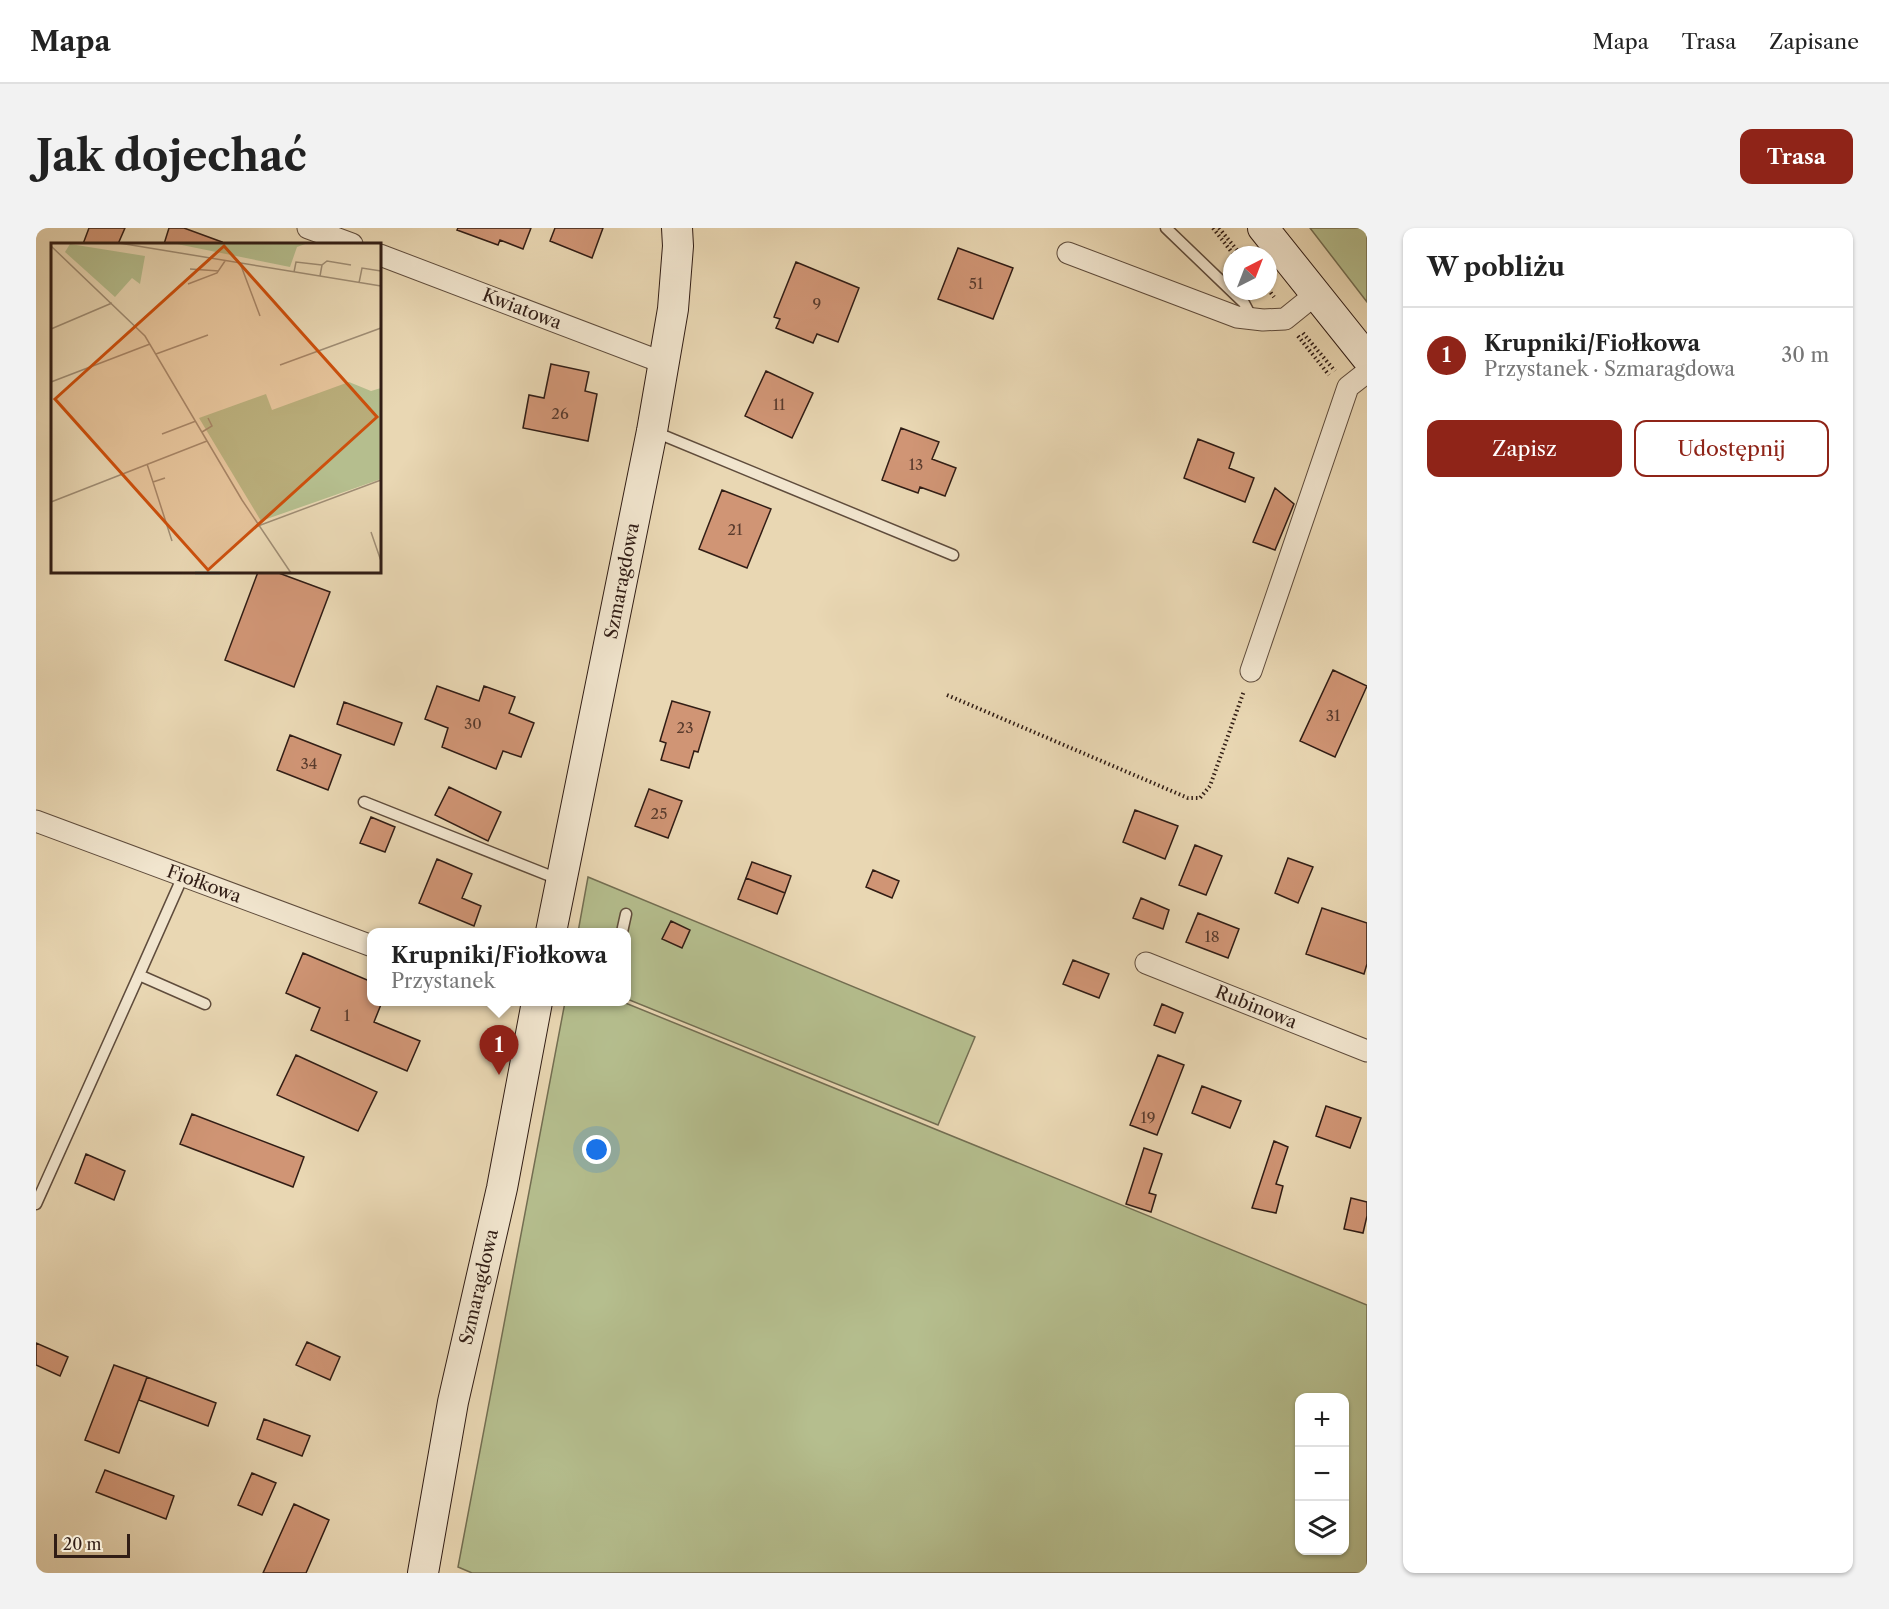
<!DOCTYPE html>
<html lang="pl">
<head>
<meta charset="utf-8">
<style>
  :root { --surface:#fff; --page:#f2f2f2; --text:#222; --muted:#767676; --line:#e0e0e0; --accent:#8f2418 }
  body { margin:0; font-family:"Libre Caslon Text",serif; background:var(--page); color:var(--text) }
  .controls { position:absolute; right:18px; bottom:18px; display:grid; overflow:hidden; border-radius:12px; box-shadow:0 2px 4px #0004 }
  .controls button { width:54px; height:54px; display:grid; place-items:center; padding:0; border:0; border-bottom:2px solid var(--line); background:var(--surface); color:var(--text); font:30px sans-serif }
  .compass { position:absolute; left:1187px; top:18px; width:54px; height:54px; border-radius:50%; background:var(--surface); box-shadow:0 2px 4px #0004; rotate:42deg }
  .scale { position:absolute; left:18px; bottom:15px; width:76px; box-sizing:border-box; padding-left:6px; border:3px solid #311d15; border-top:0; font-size:16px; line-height:21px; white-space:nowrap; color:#311d15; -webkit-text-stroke:4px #f1e5ce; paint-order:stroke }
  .you { position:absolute; left:561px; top:922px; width:21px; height:21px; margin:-15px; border:4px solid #fff; border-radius:50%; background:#1a73e8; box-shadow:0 0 0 9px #1a73e833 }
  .badge { display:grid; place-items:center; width:39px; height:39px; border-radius:50%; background:var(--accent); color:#fff; font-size:20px; font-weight:700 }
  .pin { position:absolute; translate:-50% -50px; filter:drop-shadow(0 2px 3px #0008) }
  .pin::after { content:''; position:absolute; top:32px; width:21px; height:18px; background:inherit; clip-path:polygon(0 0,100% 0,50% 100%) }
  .popup { position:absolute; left:331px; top:700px; width:264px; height:78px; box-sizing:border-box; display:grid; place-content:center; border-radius:12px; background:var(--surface); filter:drop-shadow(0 2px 4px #0005); font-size:20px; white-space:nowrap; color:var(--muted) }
  .popup b { font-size:22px; color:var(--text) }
  .popup::after { content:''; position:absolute; left:50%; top:100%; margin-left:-12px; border:12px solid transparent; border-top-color:var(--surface) }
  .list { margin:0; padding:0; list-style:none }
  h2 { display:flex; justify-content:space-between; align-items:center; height:78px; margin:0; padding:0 24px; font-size:26px }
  h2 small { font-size:20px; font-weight:400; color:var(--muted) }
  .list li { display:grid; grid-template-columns:39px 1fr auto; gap:18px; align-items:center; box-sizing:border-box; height:96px; padding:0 24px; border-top:2px solid var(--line) }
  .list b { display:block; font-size:22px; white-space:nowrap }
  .list p { margin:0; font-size:20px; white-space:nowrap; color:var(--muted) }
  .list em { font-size:20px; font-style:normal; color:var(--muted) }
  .actions { display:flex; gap:12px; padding:18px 24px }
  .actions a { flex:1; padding:14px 0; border:2px solid var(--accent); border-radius:12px; text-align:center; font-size:21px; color:var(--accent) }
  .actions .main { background:var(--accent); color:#fff }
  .icon { flex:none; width:33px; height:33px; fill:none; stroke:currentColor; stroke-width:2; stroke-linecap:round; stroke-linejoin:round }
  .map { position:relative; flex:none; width:1331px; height:1345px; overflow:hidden; border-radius:12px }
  header { display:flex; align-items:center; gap:36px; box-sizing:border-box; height:84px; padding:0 30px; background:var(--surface); border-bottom:2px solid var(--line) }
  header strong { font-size:28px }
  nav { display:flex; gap:33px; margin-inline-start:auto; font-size:21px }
  .intro { display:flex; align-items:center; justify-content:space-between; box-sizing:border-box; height:144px; padding:0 36px }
  h1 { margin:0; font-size:42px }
  .button { padding:15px 27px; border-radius:12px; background:var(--accent); color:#fff; font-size:21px; font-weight:700 }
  main { display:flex; gap:36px; padding:0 36px }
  aside { flex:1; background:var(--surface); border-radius:12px; box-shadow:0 2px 4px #0004 }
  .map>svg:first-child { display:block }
  .green { fill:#b5be8e; stroke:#736e52; stroke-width:1.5; fill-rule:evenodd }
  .building { fill:#d09575; stroke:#311d15; stroke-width:1.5 }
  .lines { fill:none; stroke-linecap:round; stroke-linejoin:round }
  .lane-casing { stroke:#5f4c3c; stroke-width:13 }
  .street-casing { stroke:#5f4c3c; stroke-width:23 }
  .secondary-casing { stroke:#311d15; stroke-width:32 }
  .path { stroke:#311d15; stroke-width:4; stroke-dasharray:1.5 3; stroke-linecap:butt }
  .lane { stroke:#f1e5ce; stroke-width:10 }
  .street { stroke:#f1e5ce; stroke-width:21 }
  .secondary { stroke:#f1e5ce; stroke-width:30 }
  .labels { text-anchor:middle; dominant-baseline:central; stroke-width:4.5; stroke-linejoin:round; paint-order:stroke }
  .number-label { font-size:15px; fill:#593b2d }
  .street-label { font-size:18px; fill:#311d15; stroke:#f1e5ce }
  .inset-river { fill:none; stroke:#97baae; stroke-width:3 }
  .inset-road { fill:none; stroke:#9f8d74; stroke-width:1.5 }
  .view { fill:#cd500d; fill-opacity:0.15; stroke:#cd500d; stroke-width:3 }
  .inset-edge { fill:none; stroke:#311d15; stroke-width:3 }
</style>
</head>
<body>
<header>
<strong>Mapa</strong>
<nav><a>Mapa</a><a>Trasa</a><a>Zapisane</a></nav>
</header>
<div class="intro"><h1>Jak dojechać</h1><a class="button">Trasa</a></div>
<main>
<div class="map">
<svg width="1331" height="1345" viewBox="0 0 1331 1345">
  <rect width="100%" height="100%" fill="#e9d7b3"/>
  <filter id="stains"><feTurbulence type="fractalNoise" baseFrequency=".00333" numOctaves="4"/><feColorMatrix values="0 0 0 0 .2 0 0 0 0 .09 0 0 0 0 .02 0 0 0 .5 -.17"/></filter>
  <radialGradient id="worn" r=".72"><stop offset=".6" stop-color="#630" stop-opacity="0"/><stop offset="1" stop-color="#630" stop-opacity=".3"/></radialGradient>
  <path class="green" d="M 1274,0 L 1331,0 L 1331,74 Z
    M 552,649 L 939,809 L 902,897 L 591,771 L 590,704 L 542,704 Z
    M 529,774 L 587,774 L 1331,1077 L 1331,1345 L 436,1345 L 422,1339 ZM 1264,1170 L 1308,1170 L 1308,1322 L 1264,1322 Z"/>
  <path class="building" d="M 53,0 L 89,0 L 82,16 L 47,16 Z
    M 133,0 L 148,0 L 186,14 L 185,16 L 128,16 Z
    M 422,0 L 495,0 L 487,21 L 464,12 L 462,17 L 421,2 Z
    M 519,0 L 567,0 L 556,30 L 514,13 Z
    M 922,20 L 977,40 L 957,91 L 902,71 Z
    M 760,34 L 823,60 L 802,114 L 781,106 L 777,115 L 740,100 L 744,91 L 738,89 Z
    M 515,136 L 553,144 L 549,163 L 561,166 L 552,213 L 487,200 L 493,167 L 508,170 Z
    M 730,143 L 777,165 L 756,210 L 709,188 Z
    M 865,200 L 903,214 L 896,231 L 920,240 L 909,268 L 884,259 L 882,265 L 846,252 Z
    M 1162,211 L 1198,225 L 1193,240 L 1218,250 L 1209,274 L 1148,250 Z
    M 1239,260 L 1258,276 L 1239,322 L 1217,314 Z
    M 686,262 L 735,281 L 711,340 L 663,321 Z
    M 222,344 L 240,344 L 294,364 L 258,459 L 189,432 Z
    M 1297,442 L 1331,458 L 1299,529 L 1264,513 Z
    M 401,458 L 443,473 L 448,458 L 479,469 L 473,485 L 498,495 L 485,529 L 467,523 L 460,541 L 406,519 L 412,500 L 389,491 Z
    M 636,473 L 674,484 L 662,524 L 658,523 L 653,540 L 625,532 L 630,515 L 624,513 Z
    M 308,474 L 366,495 L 358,517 L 301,496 Z
    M 254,507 L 305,527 L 292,562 L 241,542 Z
    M 413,559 L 465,584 L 452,613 L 399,587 Z
    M 613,561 L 646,573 L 632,610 L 599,598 Z
    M 1099,582 L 1142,598 L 1129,631 L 1087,614 Z
    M 335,589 L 359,599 L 349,624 L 324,615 Z
    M 1159,617 L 1186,628 L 1170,667 L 1143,657 Z
    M 1252,630 L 1277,639 L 1262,675 L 1239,665 Z
    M 401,631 L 436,646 L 426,670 L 445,678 L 438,698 L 383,675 Z
    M 716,634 L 755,648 L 749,665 L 710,650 Z
    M 837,642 L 863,653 L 856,670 L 830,659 Z
    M 710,650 L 749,665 L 741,686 L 702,671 Z
    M 1105,670 L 1133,682 L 1127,701 L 1097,690 Z
    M 1286,680 L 1331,695 L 1331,736 L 1328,746 L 1270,726 Z
    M 1162,685 L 1203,701 L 1192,730 L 1150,714 Z
    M 635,693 L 654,702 L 646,720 L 626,711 Z
    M 267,725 L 336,754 L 336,774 L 346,774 L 338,794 L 384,813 L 371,843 L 275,802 L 284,780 L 250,765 Z
    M 1037,732 L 1073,746 L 1063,770 L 1027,756 Z
    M 1126,776 L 1147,785 L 1139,805 L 1118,797 Z
    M 260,827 L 341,864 L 322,903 L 241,867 Z
    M 1122,827 L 1148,837 L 1121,907 L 1094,897 Z
    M 1166,858 L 1205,873 L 1194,900 L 1156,885 Z
    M 1290,878 L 1325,890 L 1314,920 L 1280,908 Z
    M 156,886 L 268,929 L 257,959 L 144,916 Z
    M 1238,913 L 1252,919 L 1240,956 L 1247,958 L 1240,985 L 1216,980 Z
    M 1108,920 L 1126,926 L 1113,965 L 1120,967 L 1115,984 L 1090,976 Z
    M 50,926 L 89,943 L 78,972 L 39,955 Z
    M 1315,970 L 1331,974 L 1331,988 L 1327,1005 L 1308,1001 Z
    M 271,1114 L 304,1129 L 294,1152 L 260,1137 Z
    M 0,1115 L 32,1129 L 24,1148 L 0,1137 Z
    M 78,1137 L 111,1149 L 83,1225 L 49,1212 Z
    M 111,1149 L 180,1175 L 172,1198 L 103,1172 Z
    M 228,1191 L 274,1208 L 266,1228 L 221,1211 Z
    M 69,1242 L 138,1268 L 130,1291 L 60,1264 Z
    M 216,1245 L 240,1255 L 226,1287 L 202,1277 Z
    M 258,1276 L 293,1292 L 270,1345 L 227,1345 Z"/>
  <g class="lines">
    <defs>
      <path id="lane" d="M 1130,0 L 1208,75 L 1216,90
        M 619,204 L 917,327
        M 328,574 L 522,651
        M 147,648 L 103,747 L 169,776
        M 586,704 L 590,686
        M 0,976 L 103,747"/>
      <path id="street" d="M 272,0 L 316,16
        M 1032,25 L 1201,89 L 1227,92 L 1249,91 L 1280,66
        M 344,27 L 628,135
        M 1215,443 L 1312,159 L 1331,144
        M 0,593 L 336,718
        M 1110,735 L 1331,823"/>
      <path id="secondary" d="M 1227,0 L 1331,130
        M 515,704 L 616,203 L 637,81 L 642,18 L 641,0
        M 387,1345 L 417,1174 L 466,960 L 501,774"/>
    </defs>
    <use href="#lane" class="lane-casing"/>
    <use href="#street" class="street-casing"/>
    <use href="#secondary" class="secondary-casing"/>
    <path class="path" d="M 1177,0 L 1198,27
      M 1183,0 L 1205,27
      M 1232,61 L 1238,69
      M 1267,105 L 1299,143
      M 1262,108 L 1293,147
      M 911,467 L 1152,570 L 1164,570 L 1174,558 L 1208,463"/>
    <use href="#lane" class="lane"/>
    <use href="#street" class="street"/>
    <use href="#secondary" class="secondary"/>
  </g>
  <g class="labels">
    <g class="number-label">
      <text x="940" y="55">51</text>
      <text x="781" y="75">9</text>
      <text x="743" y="176">11</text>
      <text x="524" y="185">26</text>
      <text x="880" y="236">13</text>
      <text x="699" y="301">21</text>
      <text x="1297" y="487">31</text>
      <text x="437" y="495">30</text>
      <text x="649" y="499">23</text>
      <text x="273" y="535">34</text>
      <text x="623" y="585">25</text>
      <text x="1176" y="708">18</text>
      <text x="311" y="787">1</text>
      <text x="1112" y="889">19</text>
    </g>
    <g class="street-label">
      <text transform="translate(486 81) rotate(21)">Kwiatowa</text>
      <text transform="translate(586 353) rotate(-79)">Szmaragdowa</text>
      <text transform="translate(168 656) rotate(20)">Fiołkowa</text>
      <text transform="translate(1220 779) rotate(22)">Rubinowa</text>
      <text transform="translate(443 1059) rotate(-77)">Szmaragdowa</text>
    </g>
  </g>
  <g transform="translate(15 15)">
    <rect width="330" height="330" fill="#e9d7b3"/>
    <path d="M 121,0 L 257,0 L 246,4 L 239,24 ZM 19,1 L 94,13 L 89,41 L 81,35 L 64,54 L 14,9 ZM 298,139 L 320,148 L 330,145 L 330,236 L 210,278 L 148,175 L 215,151 L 221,167 Z" fill="#b5be8e"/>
    <path class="inset-river" d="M 144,330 L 169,330"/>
    <path class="inset-road" d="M 68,0 L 330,43M 0,3 L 94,93 L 191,257 L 240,330M 189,20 L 209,73M 139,26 L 168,28M 243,29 L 245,19 L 271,22M 269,33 L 271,22 L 276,18 L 300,22M 308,40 L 311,25 L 330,28M 137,41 L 166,30 L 174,18M 0,86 L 61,60M 105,111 L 157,92M 229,122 L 330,85M 0,139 L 99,101M 151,189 L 161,183 L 157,175M 111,191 L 145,178M 96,221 L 102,239 L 114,235M 102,239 L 121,298M 0,259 L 156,198M 207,283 L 330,237M 320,289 L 330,318"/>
    <path class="view" d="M 173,3 L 326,174 L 157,327 L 4,156 Z"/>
    <rect width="330" height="330" class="inset-edge"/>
  </g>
  <rect width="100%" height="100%" filter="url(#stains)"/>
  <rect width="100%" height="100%" fill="url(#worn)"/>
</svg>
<div class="controls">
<button>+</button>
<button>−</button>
<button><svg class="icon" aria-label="layers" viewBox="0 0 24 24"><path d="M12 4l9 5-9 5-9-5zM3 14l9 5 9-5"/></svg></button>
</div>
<svg class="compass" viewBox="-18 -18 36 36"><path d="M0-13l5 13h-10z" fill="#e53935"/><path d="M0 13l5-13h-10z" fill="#767676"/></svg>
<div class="scale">20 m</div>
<div class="you"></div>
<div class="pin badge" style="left:463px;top:847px">1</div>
<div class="popup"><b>Krupniki/Fiołkowa</b>Przystanek</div>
</div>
<aside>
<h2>W pobliżu<small></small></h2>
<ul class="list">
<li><span class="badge">1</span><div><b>Krupniki/Fiołkowa</b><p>Przystanek · Szmaragdowa</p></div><em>30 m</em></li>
</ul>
<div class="actions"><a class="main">Zapisz</a><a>Udostępnij</a></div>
</aside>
</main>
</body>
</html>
